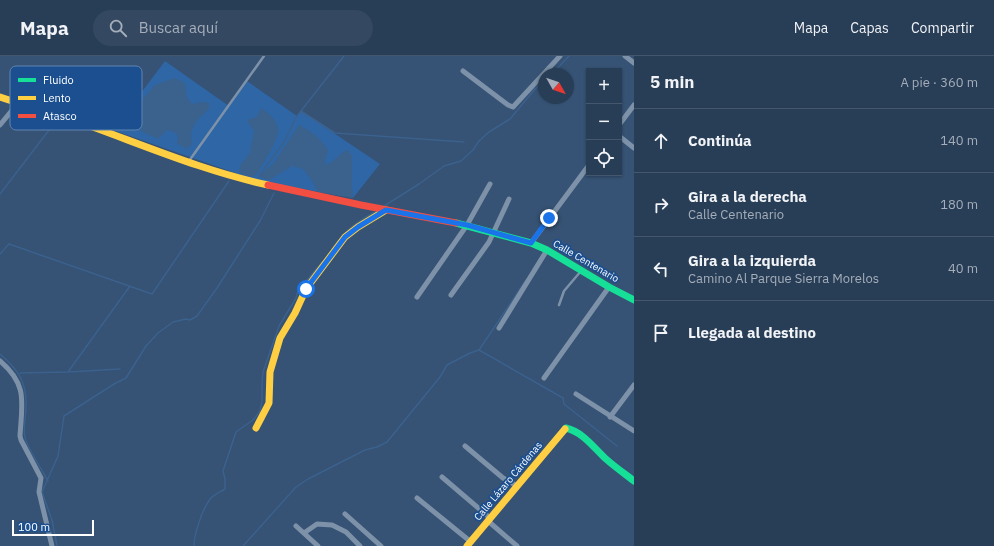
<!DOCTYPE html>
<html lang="es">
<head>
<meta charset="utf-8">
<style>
  :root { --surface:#283e57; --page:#344961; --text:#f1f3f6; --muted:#a5aeba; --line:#44576d }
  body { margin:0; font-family:"IBM Plex Sans",sans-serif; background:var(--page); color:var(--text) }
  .controls { position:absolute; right:12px; top:12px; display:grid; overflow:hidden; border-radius:0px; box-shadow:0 1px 3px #0004 }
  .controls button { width:36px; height:36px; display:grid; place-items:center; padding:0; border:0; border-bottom:1px solid var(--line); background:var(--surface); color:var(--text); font:20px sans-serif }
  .compass { position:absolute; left:538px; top:12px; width:36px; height:36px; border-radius:50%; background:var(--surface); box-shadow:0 1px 3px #0004; rotate:130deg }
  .scale { position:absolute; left:12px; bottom:10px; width:82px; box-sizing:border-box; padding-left:4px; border:2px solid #fff; border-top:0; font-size:11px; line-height:14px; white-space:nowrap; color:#fff; -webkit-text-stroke:3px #1b4f8f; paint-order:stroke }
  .stop { position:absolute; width:12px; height:12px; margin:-9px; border:3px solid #1a73e8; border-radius:50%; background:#fff }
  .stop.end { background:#1a73e8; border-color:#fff; box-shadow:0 1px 4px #0008 }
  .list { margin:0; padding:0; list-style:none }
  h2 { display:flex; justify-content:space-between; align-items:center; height:52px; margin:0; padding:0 16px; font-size:17px }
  h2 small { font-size:13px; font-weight:400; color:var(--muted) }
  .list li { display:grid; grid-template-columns:26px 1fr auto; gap:12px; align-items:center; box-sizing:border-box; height:64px; padding:0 16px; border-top:1px solid var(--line) }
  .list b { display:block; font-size:15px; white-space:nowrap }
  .list p { margin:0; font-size:13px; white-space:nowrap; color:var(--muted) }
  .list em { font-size:13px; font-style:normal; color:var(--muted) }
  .icon { flex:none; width:22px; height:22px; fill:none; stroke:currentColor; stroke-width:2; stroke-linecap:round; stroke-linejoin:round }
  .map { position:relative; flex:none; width:634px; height:490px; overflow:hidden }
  header { display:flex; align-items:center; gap:24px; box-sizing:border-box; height:56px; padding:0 20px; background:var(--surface); border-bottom:1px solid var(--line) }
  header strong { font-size:19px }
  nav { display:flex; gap:22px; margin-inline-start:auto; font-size:14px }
  .search { width:280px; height:36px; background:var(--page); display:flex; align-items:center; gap:10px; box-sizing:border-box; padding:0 14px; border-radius:22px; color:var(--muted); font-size:15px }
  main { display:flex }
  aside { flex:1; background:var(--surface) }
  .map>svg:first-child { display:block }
  .green { fill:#2f66a5 }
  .water { fill:#3b618d }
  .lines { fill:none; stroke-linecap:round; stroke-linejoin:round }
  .stream { stroke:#3b618d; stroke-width:1.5 }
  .lane { stroke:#7d92a8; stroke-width:2.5 }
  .street { stroke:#7d92a8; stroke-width:5 }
  .fast { stroke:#16e098; stroke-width:7 }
  .slow { stroke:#ffcf43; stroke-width:7 }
  .jam { stroke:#f24e42; stroke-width:7 }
  .route { stroke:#1a73e8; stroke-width:5 }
  .labels { text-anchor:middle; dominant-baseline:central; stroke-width:3.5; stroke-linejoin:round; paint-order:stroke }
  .street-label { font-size:10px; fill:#fff; stroke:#1b4f8f }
  .key { fill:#1b4f8f; stroke:#5f84b1; stroke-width:1 }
  .key-label { font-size:11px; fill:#fff }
</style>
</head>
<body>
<header>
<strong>Mapa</strong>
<div class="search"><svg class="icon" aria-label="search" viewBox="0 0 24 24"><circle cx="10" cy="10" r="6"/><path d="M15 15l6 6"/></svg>Buscar aquí</div>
<nav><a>Mapa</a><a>Capas</a><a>Compartir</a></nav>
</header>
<main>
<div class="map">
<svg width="634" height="490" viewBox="0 0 634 490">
  <rect width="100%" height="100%" fill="#365274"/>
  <path class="green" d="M 165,5 L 229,50 L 247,25 L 297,60 L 301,55 L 380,108 L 353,142 L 258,125 L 113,74 Z"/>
  <path class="water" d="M 175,22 L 185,27 L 187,42 L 192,48 L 202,46 L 209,47 L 209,53 C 197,63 188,72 192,88 L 186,93 L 177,87 L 178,80 L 176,77 L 167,74 L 158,83 L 141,75 L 142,60 L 136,51 L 155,29 Z
    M 261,52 C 268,57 277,63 278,73 C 279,83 262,110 256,119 L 247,121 L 239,116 L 241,108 L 250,97 L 252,85 L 254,75 L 247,64 L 257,61 Z
    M 299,69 C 311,75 321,82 328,94 L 324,109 C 337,106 338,97 348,94 L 352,100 L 352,132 L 353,142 L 318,136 L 313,126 L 303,113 L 292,110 L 269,124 L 259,120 L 273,108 Z"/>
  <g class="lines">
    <path class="stream" d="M 552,18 L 569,0
      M 301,55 L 335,77 L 464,86
      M 265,122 L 259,120 L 284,86 L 297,60 L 344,0
      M 0,138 L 56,65
      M 384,150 L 419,128 L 444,110 L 461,105 L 473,94 L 479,85 L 489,76 L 510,63 L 535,33 L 544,25
      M 332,193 C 345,174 355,167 375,156
      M 0,198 L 9,188 L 152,238 L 229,125
      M 479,294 L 563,342 L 564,348 L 617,390
      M 0,298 C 18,313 27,326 26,351 C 26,361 23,371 25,381 C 26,390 43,415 48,425
      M 68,316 L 130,230
      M 20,317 L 68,316 L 120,313
      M 57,490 L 52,464 L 42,436 L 58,400 L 64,360 L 114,328 L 126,322 L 146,290 L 158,277 L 173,266 L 186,263 L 190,264 L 197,260 L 217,232 L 260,165 L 274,137
      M 194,490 C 194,478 203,451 211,442 C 215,438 220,436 225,433 L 225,423 L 223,415 L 236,376 L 253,364 L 260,355 L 262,345 L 262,327 L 263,316 L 279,270 L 296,242 L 298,235 L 322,206
      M 243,490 L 296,431 L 308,423 L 365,394 L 377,391 L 387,386 L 440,321 L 447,309 L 470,297 L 479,294 L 526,224"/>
    <path class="lane" d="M 189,105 L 264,0
      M 559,249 L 564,235 L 581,215"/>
    <path class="street" d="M 625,0 L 634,7
      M 463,15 L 508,49 L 513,51 L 560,0
      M 0,69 L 18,47
      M 619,69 L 634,49
      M 619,80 L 634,92
      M 531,187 L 589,109
      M 451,239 L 489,186 L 509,143
      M 417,241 L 467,169 L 490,128
      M 499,272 L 547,194
      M 0,305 C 28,329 22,346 20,380 L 21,384 L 41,422 L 39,436 L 52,490
      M 544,322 L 609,231
      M 576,338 L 634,375
      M 610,361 L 634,329
      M 465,390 L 503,422 L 517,430
      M 442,421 L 490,462
      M 417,442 L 471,486
      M 345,458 L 381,490
      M 488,465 L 517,490
      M 296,470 L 318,490
      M 304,477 L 317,468 L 332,469 L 346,476 L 360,490"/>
    <path class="fast" d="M 456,167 L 531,187 L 547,194 L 609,231 L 634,244
      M 565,373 L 566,372 C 583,376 594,392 606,403 C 615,411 625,418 634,425"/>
    <path class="slow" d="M 0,41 C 30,51 60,59 90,70 C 148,91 207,116 268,129
      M 256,372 L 269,347 L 270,316 L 280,282 L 295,257 L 306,233 L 345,181 L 358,171 L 386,154
      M 467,490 L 565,373"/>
    <path class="jam" d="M 268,129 L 361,149 L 456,167"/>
  </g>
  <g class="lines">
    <path class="route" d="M 306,233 L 345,181 L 358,171 L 386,154 L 467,169 L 531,187 L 549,162"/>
  </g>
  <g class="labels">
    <g class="street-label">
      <text transform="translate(586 205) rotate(30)">Calle Centenario</text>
      <text transform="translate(508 425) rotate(-50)">Calle Lázaro Cárdenas</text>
    </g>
  </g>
  <rect x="10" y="10" width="132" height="64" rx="6" class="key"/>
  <rect x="18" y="22" width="18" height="4" fill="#16e098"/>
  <rect x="18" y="40" width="18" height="4" fill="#ffcf43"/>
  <rect x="18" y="58" width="18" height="4" fill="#f24e42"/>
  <g class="key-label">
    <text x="43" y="28">Fluido</text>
    <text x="43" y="46">Lento</text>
    <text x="43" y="64">Atasco</text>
  </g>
</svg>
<div class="controls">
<button>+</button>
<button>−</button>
<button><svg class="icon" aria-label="locate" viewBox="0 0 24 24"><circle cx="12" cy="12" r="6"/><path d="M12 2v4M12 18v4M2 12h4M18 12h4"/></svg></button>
</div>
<svg class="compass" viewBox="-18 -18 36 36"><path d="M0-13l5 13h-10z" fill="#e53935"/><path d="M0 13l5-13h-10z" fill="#a5aeba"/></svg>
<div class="scale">100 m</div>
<div class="stop" style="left:306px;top:233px"></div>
<div class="stop end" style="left:549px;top:162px"></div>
</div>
<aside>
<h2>5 min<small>A pie · 360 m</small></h2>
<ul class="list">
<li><svg class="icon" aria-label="ahead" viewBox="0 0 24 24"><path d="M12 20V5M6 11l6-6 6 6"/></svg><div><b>Continúa</b></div><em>140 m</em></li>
<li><svg class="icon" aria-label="right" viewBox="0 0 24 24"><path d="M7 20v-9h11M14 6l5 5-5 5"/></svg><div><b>Gira a la derecha</b><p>Calle Centenario</p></div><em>180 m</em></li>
<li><svg class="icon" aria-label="left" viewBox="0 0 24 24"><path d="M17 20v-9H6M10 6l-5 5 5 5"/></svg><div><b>Gira a la izquierda</b><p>Camino Al Parque Sierra Morelos</p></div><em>40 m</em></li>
<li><svg class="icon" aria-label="arrive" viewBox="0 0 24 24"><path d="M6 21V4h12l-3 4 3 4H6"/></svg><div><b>Llegada al destino</b></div></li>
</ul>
</aside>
</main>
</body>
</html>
